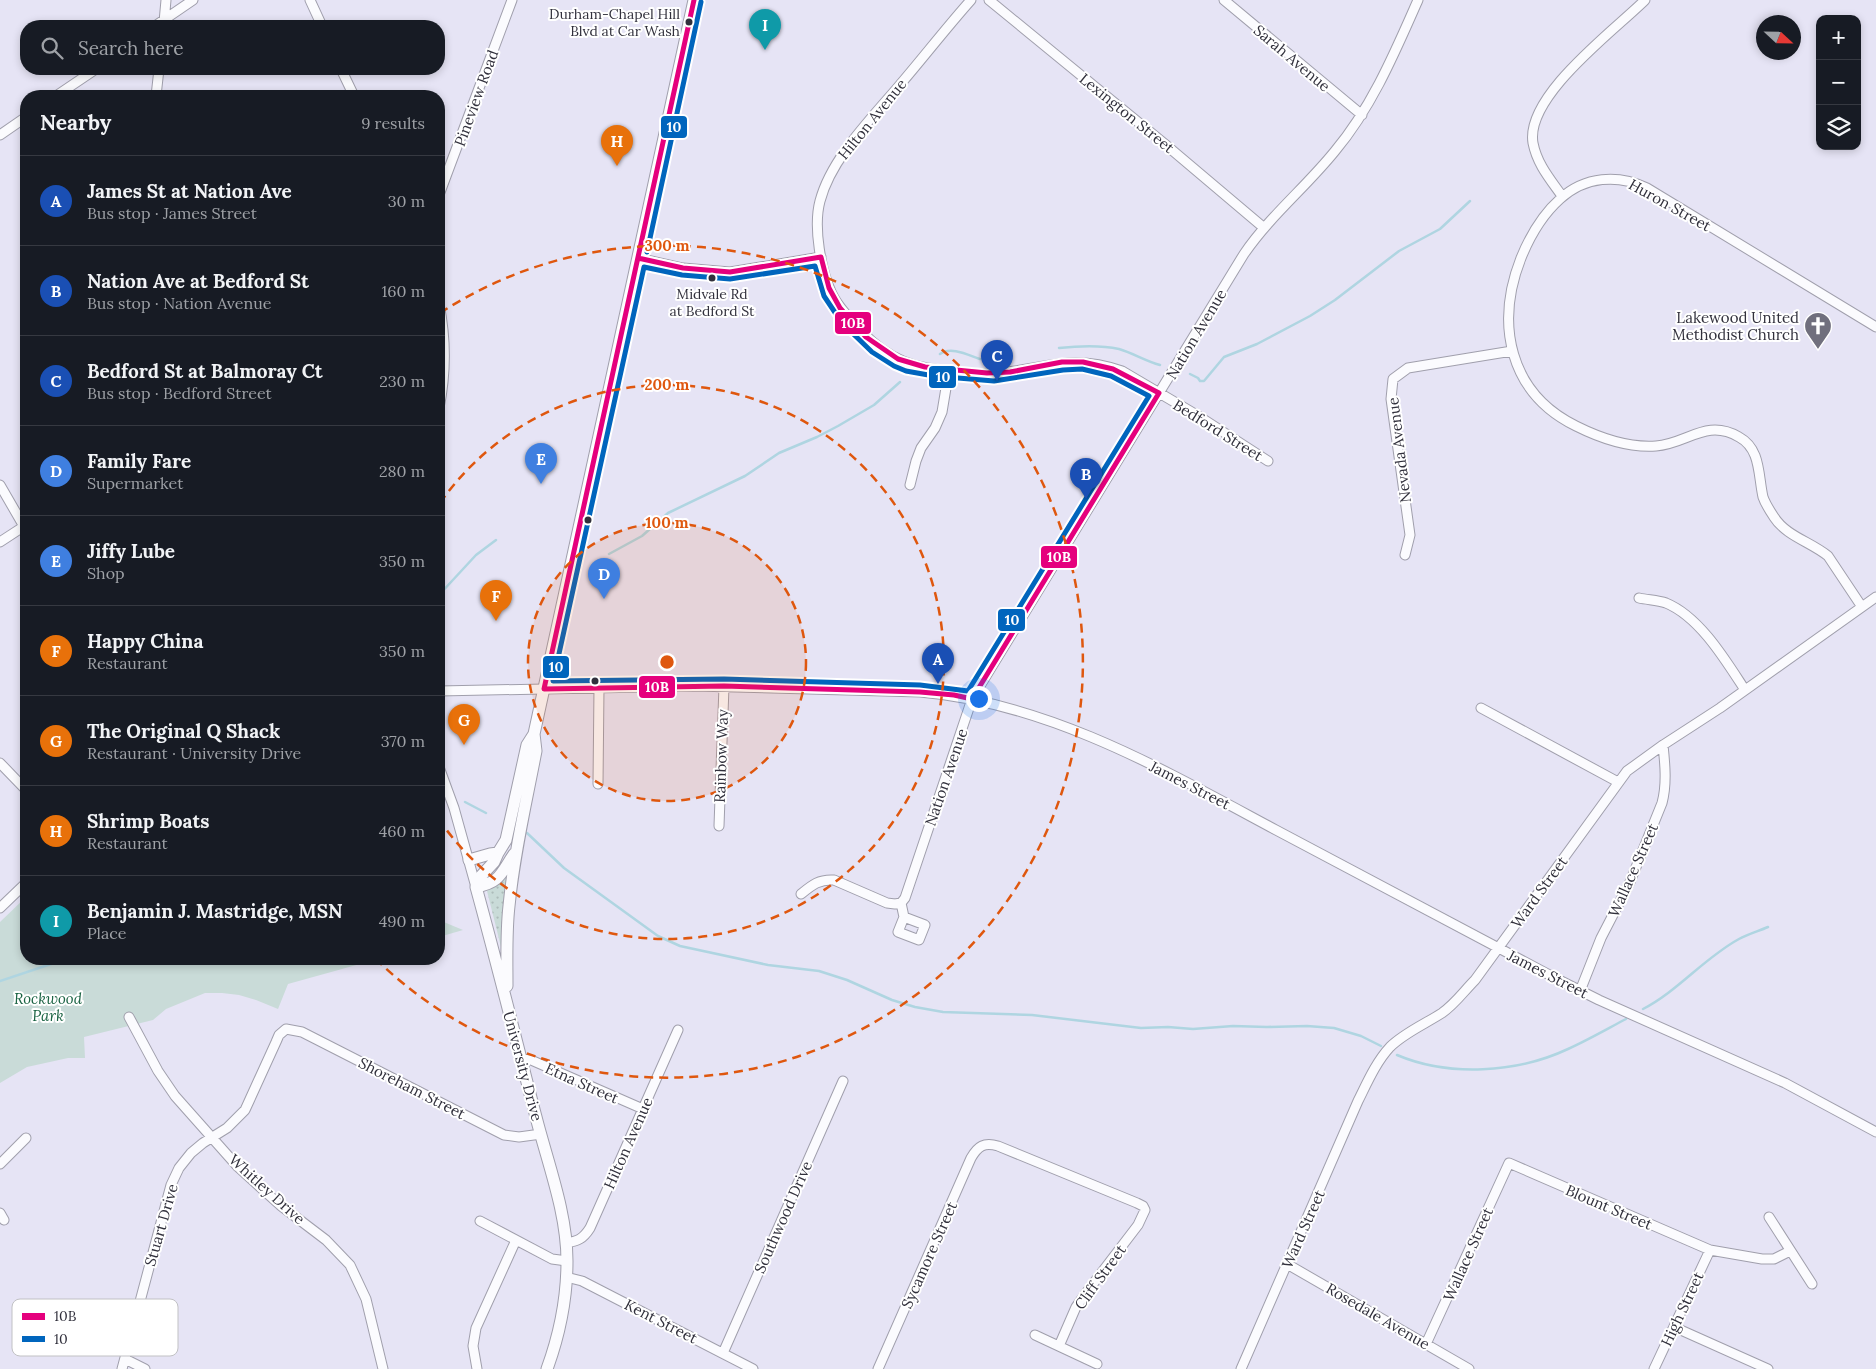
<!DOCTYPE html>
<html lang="en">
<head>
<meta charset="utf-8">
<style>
  :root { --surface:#171b24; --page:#242831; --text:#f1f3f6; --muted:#9ea1a6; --line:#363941; --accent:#1a73e8 }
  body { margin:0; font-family:Lora,serif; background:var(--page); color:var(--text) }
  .controls { position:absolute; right:15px; top:15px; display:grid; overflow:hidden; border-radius:10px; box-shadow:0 2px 8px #0003 }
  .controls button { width:45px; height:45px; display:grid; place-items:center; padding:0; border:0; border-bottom:1px solid var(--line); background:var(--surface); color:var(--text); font:25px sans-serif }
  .compass { position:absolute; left:1756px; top:15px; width:45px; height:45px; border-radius:50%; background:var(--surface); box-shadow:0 2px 8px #0003; rotate:112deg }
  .you { position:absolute; left:978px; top:698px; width:18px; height:18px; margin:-12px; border:4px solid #fff; border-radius:50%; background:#1a73e8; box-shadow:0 0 0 8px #1a73e833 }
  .badge { display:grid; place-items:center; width:32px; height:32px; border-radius:50%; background:var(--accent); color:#fff; font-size:16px; font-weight:700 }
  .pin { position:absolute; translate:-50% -41px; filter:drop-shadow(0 1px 2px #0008) }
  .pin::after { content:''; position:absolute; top:26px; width:18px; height:15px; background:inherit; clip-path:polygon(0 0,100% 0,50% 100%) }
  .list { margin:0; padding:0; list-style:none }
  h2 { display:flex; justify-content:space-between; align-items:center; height:65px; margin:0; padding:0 20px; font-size:21px }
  h2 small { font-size:16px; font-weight:400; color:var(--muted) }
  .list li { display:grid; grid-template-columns:32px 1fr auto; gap:15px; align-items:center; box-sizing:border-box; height:90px; padding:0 20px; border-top:1px solid var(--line) }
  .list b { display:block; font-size:19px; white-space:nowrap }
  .list p { margin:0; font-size:16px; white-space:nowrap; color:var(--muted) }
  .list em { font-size:16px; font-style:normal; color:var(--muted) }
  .icon { flex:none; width:28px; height:28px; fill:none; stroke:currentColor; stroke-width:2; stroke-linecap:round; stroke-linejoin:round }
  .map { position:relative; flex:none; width:1876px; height:1369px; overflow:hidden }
  .search { position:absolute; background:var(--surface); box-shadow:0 2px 8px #0003; left:20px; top:20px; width:425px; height:55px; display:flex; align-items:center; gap:12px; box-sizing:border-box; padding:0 18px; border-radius:20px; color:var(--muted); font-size:19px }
  .panel { position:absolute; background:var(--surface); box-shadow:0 2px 8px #0003; left:20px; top:90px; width:425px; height:875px; border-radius:20px }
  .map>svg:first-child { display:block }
  .grass { fill:url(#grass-dots) }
  .green { fill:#c9dbd8 }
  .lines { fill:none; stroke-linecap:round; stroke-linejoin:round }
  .stream { stroke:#afd5e1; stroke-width:2.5 }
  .minor-casing { stroke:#a09fac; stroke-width:11 }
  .major-casing { stroke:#a09fac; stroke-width:13 }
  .minor { stroke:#fbfbfe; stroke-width:9 }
  .major { stroke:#fbfbfe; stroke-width:11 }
  .bus-1-casing { stroke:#fff; stroke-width:9 }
  .bus-2-casing { stroke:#fff; stroke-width:9 }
  .bus-1 { stroke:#e5007d; stroke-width:5 }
  .bus-2 { stroke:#0065bd; stroke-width:5 }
  .ring { fill:none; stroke:#df570e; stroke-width:2.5; stroke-dasharray:9 6 }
  .bus-dot { fill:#31303c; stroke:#fff; stroke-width:2 }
  .labels { text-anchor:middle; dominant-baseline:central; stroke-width:4; stroke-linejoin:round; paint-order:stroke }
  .bus-label { font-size:14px; fill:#31303c; stroke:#fff; text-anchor:end }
  .street-label { font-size:15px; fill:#31303c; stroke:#fff }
  .poi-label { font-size:15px; fill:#31303c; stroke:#fff; text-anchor:end }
  .park-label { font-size:15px; font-style:italic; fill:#1a6343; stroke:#fff }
  .key { fill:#fff; stroke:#c1c1c4; stroke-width:1 }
  .key-label { font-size:14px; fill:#31303c }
  .centre { fill:#df570e; stroke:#fff; stroke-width:2.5 }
  .ring-label { font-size:15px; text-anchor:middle; font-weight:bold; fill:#df570e; stroke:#fff; stroke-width:4; stroke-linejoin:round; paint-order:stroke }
  .line-badge { stroke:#fff; stroke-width:2 }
  .badge-label { font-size:14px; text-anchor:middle; font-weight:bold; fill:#fff }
</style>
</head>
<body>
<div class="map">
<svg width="1876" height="1369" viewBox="0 0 1876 1369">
  <defs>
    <pattern id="grass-dots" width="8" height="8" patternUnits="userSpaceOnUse" patternTransform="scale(1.25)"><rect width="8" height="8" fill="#c9dbd8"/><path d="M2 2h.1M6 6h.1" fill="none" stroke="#adbcba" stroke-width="1.8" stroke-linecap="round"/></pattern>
  </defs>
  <rect width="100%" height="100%" fill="#e6e4f5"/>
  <path class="grass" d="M 509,876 L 501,947 L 487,891 Z"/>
  <path class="green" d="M 26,897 L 26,959 L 378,959 L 288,984 L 278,1009 L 256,1000 L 239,995 L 222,993 L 205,993 L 166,1009 L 153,1020 L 84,1037 L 85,1058 L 68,1058 L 27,1067 L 0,1083 L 0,922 Z
    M 439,920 L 463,930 L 439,937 Z"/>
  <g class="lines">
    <path class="stream" d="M 1059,348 C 1079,346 1100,345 1119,349 C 1133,353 1145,361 1160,365
      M 940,354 C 951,346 968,355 980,359
      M 1190,374 L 1198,378 L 1200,381 L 1204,381 L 1224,357 L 1257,344 L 1310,316 L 1335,300 L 1399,251 L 1440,229 L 1470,201
      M 609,554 L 642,536 L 668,513 L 745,476 L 779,453 L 817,437 L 838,426 L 874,405 L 900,382
      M 439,595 L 476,555 L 496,540
      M 465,802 L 486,813
      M 527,833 L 564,868 L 658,936 L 680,946 L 768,965 L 819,971 L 847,980 L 892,1000 L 915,1007 L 943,1012 L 1032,1015 L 1141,1028 L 1168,1027 L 1193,1029 L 1233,1026 L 1267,1027 L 1307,1026 L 1334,1028 L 1361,1036 L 1381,1046
      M 0,981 L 66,959
      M 1643,1009 C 1678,991 1704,958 1739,939 C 1748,934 1759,931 1768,927
      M 1397,1055 C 1449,1077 1517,1073 1568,1049 C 1588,1040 1607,1029 1626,1019"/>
    <defs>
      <path id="minor" d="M 310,0 L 322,26
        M 971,0 C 946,28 923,58 898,87 C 870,120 831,159 820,201 C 813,227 821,271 832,294 C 835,301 840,307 845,313 C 867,340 891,362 927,368 C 950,372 976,375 999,373 C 1048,368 1072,354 1122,371 L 1200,417 L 1268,461
        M 989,0 L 1166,145 L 1263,227
        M 1224,0 L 1362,115
        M 164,22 L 166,0
        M 155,26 L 193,0
        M 341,69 L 354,96
        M 56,96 L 96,69
        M 156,96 L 159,69
        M 0,135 L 26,117
        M 439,195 L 512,0
        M 1562,196 C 1550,179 1537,164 1533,143 C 1525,96 1615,30 1645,0
        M 638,258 L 683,268 L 730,272 L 821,257
        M 439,304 C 446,338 446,374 439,408
        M 0,485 L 26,530
        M 910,485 L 916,461 L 921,448 L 935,428 L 942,412 L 949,370
        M 0,542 L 26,525
        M 1405,555 L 1410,535 L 1391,399 L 1393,379 L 1408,368 L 1512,351
        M 1639,598 C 1648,600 1658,600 1666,603 C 1700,617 1726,661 1745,690
        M 1862,607 L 1828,556 C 1811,542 1786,536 1774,517 C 1770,511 1765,503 1763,497 C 1758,475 1761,449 1739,437 C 1706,418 1687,444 1656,446 C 1628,448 1600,438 1576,426 C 1509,393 1495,324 1521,258 C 1530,236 1542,215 1560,199 C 1585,176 1618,174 1647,188 L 1876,327
        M 439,691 L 694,686 L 920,692 C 1049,703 1164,770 1276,830 C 1371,880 1465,930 1559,980 L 1599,1000 L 1785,1083 L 1876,1132
        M 1481,708 L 1618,782
        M 0,763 L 26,790
        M 439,767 L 454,808 L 476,887
        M 598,784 L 599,688
        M 719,826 L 724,686
        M 801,894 C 812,885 819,879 834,880 L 887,903 L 895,904 L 901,903
        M 901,903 L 905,898 L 972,699 L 1244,254 C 1270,216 1306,187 1335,151 C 1372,107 1395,52 1418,0
        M 901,903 L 904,917 L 898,932 L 919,940 L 925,925 L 904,917
        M 0,908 L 26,883
        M 1580,991 L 1601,938 L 1630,882 L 1662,803 C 1667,784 1665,764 1663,745
        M 129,1017 L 158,1071 L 175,1096 L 238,1167 L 280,1205 L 326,1240 L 350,1265 L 366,1299 L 383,1369
        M 521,1059 L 531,1060 L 643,1109
        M 0,1164 L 26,1138
        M 0,1213 L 4,1220
        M 1769,1217 L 1812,1284
        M 480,1221 L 552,1259 L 567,1261
        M 566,1243 C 578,1241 583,1239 590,1228 L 678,1030
        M 1287,1264 L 1469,1369
        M 566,1277 L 582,1281 L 753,1369
        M 1674,1327 L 1768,1369
        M 1035,1335 L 1097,1364
        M 1426,1344 L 1509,1163 L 1710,1250 L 1762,1259 L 1774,1259 L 1790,1251
        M 723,1353 L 843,1081
        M 125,1359 L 145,1369
        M 122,1369 L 171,1185 L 179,1168 L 191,1153 L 203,1143 L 227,1128 L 245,1110 L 276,1042 L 279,1035 L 286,1029 L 302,1032 L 504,1135 L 519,1137 L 541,1134
        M 477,1369 L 473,1346 L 476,1328 L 516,1240
        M 878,1369 L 971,1158 C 978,1146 984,1142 998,1146 L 1137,1203 L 1143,1206 L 1145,1210 L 1138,1225 L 1086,1293 L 1076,1307 L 1059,1346
        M 1241,1369 L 1358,1101 C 1367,1083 1376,1062 1390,1047 C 1404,1033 1425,1024 1442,1013 C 1455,1004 1464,991 1475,980 L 1627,771 L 1663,745 L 1720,708 L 1876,597
        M 1654,1369 L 1710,1250"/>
      <path id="major" d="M 469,860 L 490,854 L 498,853
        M 476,887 L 481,876 L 494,862 L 498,853 L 506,840 L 527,745 L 534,734 L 694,0
        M 476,887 C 497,963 516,1040 536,1117 C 548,1164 567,1213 567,1261 C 567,1297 559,1336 547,1369
        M 476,887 C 501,882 501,873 514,854
        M 507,986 C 507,959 506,932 509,906 C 514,854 526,803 536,751 L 534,734"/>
    </defs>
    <use href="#minor" class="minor-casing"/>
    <use href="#major" class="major-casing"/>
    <use href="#minor" class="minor"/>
    <use href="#major" class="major"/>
    <defs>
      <path id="bus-1" d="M 638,258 L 683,268 L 730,272 L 821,257 L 829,288 L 840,308 L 866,337 L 898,359 L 925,367 L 987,373 L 1010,372 L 1062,362 L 1083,362 L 1113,369 L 1159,393 L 972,699 L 954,695 L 920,692 L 724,686 L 544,689 L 694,0"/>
      <path id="bus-2" d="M 647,252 L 701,2
        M 815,266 L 824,296 L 842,323 L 872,352 L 894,366 L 906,371 L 934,376 L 994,381 L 1063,370 L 1082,369 L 1111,376 L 1149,396 L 968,691 L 920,685 L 724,679 L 553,681 L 644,267 L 682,275 L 730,279 Z"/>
    </defs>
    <use href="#bus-1" class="bus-1-casing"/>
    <use href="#bus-2" class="bus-2-casing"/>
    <use href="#bus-1" class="bus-1"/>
    <use href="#bus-2" class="bus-2"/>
  </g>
  <circle cx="667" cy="662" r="139" fill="#df570e" fill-opacity=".12"/>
  <g class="ring">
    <circle cx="667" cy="662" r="139"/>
    <path d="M440 503A277 277 0 1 1 440 821"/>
    <path d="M440 313A416 416 0 1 1 378 961"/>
  </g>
  <defs>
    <symbol id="church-pin" viewBox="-11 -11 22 30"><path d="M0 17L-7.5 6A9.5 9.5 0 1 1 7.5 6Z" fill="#706f7d" stroke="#fff"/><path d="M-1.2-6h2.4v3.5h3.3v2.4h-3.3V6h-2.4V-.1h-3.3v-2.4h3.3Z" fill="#fff"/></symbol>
  </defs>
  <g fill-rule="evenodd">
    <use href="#church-pin" x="1802" y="310" width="32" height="43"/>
  </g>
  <g class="bus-dot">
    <circle cx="689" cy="22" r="4.5"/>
    <circle cx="712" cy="278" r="4.5"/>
    <circle cx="588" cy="520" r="4.5"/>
    <circle cx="595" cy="681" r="4.5"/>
  </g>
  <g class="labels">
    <g class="bus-label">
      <text x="680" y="14">Durham-Chapel Hill<tspan x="680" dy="17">Blvd at Car Wash</tspan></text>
      <text x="712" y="294" text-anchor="middle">Midvale Rd<tspan x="712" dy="17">at Bedford St</tspan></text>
    </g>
    <g class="street-label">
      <text transform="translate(1292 58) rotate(40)">Sarah Avenue</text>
      <text transform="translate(476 98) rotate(-70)">Pineview Road</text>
      <text transform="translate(1127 113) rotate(39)">Lexington Street</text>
      <text transform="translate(872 119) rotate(-51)">Hilton Avenue</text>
      <text transform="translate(1670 205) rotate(29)">Huron Street</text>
      <text transform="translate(1196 334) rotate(-59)">Nation Avenue</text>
      <text transform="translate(1218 430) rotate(32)">Bedford Street</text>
      <text transform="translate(1399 450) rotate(-97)">Nevada Avenue</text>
      <text transform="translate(721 756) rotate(-88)">Rainbow Way</text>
      <text transform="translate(946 777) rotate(-71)">Nation Avenue</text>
      <text transform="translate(1190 785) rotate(27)">James Street</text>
      <text transform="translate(1633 870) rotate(-66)">Wallace Street</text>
      <text transform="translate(1539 892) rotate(-54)">Ward Street</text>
      <text transform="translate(1548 974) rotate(27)">James Street</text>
      <text transform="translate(523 1066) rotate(75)">University Drive</text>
      <text transform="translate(582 1083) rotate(24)">Etna Street</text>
      <text transform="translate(412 1088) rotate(27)">Shoreham Street</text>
      <text transform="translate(628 1143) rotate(-66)">Hilton Avenue</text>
      <text transform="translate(267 1189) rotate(42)">Whitley Drive</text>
      <text transform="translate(1609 1207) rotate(23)">Blount Street</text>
      <text transform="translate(783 1217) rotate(-66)">Southwood Drive</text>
      <text transform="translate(161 1225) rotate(-74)">Stuart Drive</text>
      <text transform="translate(1303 1229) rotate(-66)">Ward Street</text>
      <text transform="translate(1468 1254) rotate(-66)">Wallace Street</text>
      <text transform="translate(929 1255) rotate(-66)">Sycamore Street</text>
      <text transform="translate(1100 1277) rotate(-54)">Cliff Street</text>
      <text transform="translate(1682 1309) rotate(-65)">High Street</text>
      <text transform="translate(1378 1316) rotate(30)">Rosedale Avenue</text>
      <text transform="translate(661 1321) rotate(27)">Kent Street</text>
    </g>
    <g class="poi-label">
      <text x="1799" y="317">Lakewood United<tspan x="1799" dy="17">Methodist Church</tspan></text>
    </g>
    <g class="park-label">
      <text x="48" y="998">Rockwood<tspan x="48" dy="17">Park</tspan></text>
    </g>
  </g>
  <rect x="12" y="1299" width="166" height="57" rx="8" class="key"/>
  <rect x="22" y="1313" width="23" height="7" fill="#e5007d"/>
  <rect x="22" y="1336" width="23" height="6" fill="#0065bd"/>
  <g class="key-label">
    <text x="54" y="1321">10B</text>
    <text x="54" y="1344">10</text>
  </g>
  <circle cx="667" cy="662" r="8" class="centre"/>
  <g class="ring-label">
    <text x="667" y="251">300 m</text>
    <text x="667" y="390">200 m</text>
    <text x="667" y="528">100 m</text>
  </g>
  <g class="line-badge">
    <rect x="660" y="115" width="28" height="24" rx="5" fill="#0065bd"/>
    <rect x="834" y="311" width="38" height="24" rx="5" fill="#e5007d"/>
    <rect x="928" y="365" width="29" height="24" rx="5" fill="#0065bd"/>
    <rect x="1040" y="545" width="38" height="24" rx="5" fill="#e5007d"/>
    <rect x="997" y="608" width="29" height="24" rx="5" fill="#0065bd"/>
    <rect x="542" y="655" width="28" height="24" rx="5" fill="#0065bd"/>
    <rect x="638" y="675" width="38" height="24" rx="5" fill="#e5007d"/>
  </g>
  <g class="badge-label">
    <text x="674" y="132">10</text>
    <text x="853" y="328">10B</text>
    <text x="943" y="382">10</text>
    <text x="1059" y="562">10B</text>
    <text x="1012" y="625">10</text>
    <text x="556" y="672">10</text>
    <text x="657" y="692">10B</text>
  </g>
</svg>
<div class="controls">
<button>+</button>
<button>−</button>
<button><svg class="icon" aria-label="layers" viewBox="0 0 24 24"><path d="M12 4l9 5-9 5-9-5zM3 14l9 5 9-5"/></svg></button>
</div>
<svg class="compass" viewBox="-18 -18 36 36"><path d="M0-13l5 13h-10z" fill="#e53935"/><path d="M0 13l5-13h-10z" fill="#9ea1a6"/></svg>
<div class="you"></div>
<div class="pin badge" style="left:938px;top:684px;background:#1a4fb4">A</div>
<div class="pin badge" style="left:1086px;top:499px;background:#1a4fb4">B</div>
<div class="pin badge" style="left:997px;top:381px;background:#1a4fb4">C</div>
<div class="pin badge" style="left:604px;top:599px;background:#3f7fe0">D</div>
<div class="pin badge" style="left:541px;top:484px;background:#3f7fe0">E</div>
<div class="pin badge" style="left:496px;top:621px;background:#e8710a">F</div>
<div class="pin badge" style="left:464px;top:745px;background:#e8710a">G</div>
<div class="pin badge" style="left:617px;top:166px;background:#e8710a">H</div>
<div class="pin badge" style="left:765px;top:50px;background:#0f9aa8">I</div>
<div class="search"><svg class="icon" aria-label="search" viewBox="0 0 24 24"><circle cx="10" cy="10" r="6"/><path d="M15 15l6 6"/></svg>Search here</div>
<section class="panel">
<h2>Nearby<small>9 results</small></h2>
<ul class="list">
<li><span class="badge" style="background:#1a4fb4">A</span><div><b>James St at Nation Ave</b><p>Bus stop · James Street</p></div><em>30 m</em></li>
<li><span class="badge" style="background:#1a4fb4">B</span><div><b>Nation Ave at Bedford St</b><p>Bus stop · Nation Avenue</p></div><em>160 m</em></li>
<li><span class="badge" style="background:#1a4fb4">C</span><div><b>Bedford St at Balmoray Ct</b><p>Bus stop · Bedford Street</p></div><em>230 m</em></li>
<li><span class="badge" style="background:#3f7fe0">D</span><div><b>Family Fare</b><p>Supermarket</p></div><em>280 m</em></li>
<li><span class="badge" style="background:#3f7fe0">E</span><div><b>Jiffy Lube</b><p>Shop</p></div><em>350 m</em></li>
<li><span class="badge" style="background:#e8710a">F</span><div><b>Happy China</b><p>Restaurant</p></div><em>350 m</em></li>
<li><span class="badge" style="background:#e8710a">G</span><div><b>The Original Q Shack</b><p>Restaurant · University Drive</p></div><em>370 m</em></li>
<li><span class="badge" style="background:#e8710a">H</span><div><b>Shrimp Boats</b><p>Restaurant</p></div><em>460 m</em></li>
<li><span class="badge" style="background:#0f9aa8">I</span><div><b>Benjamin J. Mastridge, MSN</b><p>Place</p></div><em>490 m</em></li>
</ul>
</section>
</div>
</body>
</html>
